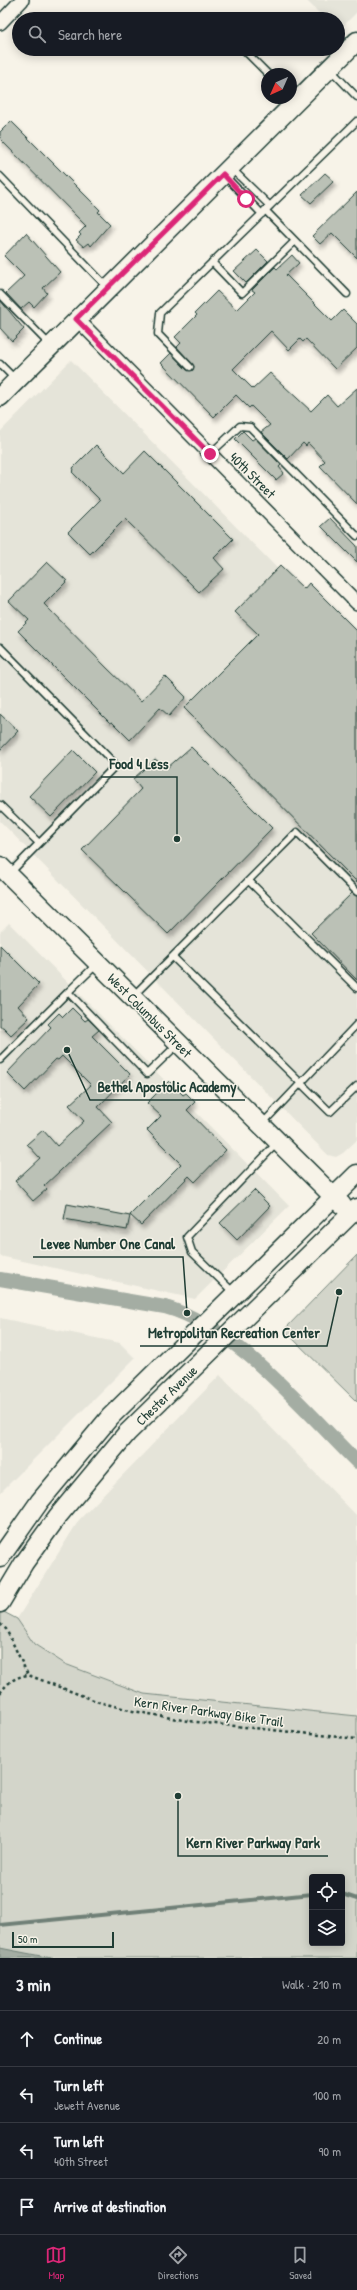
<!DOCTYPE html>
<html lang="en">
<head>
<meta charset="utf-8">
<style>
  :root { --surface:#171b24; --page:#242831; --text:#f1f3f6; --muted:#9ea1a6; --line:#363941; --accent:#db2777 }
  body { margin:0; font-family:"Patrick Hand",sans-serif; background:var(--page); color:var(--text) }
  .controls { position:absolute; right:12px; bottom:12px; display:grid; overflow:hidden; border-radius:4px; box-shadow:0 2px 10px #0003 }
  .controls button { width:36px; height:36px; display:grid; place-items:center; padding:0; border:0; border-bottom:1px solid var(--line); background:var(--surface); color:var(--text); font:20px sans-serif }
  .compass { position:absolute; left:261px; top:68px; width:36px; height:36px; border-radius:50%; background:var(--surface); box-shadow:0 2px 10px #0003; rotate:225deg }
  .scale { position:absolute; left:12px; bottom:10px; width:102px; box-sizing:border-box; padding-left:4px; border:2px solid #1f3d34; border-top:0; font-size:11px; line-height:14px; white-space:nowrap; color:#1f3d34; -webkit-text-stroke:3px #f7f3e8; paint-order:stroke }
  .stop { position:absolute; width:12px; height:12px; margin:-9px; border:3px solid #db2777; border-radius:50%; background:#fff }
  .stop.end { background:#db2777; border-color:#fff; box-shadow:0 1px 4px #0008 }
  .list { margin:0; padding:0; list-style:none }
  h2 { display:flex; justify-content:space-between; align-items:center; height:52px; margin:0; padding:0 16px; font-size:17px }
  h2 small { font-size:13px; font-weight:400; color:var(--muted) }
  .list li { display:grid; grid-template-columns:26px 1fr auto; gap:12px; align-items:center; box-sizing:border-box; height:56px; padding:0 16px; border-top:1px solid var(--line) }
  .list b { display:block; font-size:15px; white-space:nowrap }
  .list p { margin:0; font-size:13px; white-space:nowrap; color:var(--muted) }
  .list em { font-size:13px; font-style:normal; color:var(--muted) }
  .icon { flex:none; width:22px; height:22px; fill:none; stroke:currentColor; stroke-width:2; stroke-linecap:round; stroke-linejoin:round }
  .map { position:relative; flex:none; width:357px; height:1958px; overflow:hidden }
  .search { position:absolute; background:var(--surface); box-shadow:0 2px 10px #0003; left:12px; right:12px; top:12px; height:44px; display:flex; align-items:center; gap:10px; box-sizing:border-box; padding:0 14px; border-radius:22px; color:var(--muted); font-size:15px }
  .sheet { height:276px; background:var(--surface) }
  nav { display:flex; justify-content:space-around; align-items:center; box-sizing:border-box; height:56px; border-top:1px solid var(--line); background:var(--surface); font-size:11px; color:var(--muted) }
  nav a { display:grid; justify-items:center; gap:2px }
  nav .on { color:var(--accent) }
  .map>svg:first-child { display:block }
  .built { fill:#e5e4d9 }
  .green { fill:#d3d5ca; stroke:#79897f; fill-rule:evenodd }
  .water { fill:#a4ada3; stroke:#6f8077 }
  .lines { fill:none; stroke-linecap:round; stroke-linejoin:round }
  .stream { stroke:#6f8077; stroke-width:4 }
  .canal { stroke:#a4ada3; stroke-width:14 }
  .building { fill:#bbc1b6; stroke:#1f3d34; filter:url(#shadow) }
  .lane-casing { stroke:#1f3d34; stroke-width:9 }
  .street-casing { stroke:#1f3d34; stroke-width:16 }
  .secondary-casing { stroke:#1f3d34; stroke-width:21 }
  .path { stroke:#1f3d34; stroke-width:2.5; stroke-dasharray:3 3; stroke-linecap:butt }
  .lane { stroke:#f7f3e8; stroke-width:6 }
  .street { stroke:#f7f3e8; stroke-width:13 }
  .secondary { stroke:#f7f3e8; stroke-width:18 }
  .route { stroke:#db2777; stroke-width:5 }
  .labels { text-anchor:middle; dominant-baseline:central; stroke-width:3; stroke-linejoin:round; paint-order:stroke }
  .street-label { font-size:14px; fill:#1f3d34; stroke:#f7f3e8 }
  .leader { fill:none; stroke:#1f3d34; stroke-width:1.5 }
  .callout-dot { fill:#1f3d34; stroke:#f7f3e8; stroke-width:1.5 }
  .callout-label { font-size:15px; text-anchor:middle; font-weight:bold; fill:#1f3d34; stroke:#f7f3e8; stroke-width:3; stroke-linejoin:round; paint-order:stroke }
</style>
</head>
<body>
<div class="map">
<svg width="357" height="1958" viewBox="0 0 357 1958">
  <defs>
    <filter id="shadow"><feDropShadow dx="2.5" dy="4.5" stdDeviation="2" flood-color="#0004"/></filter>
  </defs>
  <rect width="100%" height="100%" fill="#f7f3e8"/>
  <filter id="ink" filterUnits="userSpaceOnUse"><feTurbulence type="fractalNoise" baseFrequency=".025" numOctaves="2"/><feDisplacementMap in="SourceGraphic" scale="8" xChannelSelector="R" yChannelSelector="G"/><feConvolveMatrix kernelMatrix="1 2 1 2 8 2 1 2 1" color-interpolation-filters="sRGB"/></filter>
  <g filter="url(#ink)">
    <path class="built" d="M 306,0 L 357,0 L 357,12 L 338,31 L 338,19 L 325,19 Z
      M 71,360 L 357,649 L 357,1140 L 343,1153 L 336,1157 L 328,1155 L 0,821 L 0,432 Z
      M 9,923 L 289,1206 L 195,1299 L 0,1256 L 0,932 Z
      M 0,1318 L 120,1343 L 135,1358 L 0,1493 Z
      M 220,1375 L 357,1516 L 357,1716 L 144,1694 L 65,1664 L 34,1644 L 17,1619 L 79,1520 Z"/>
    <path class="green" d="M 357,1255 L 357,1402 L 284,1330 Z
      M 0,1610 L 17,1619 L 34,1644 L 65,1664 L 144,1694 L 357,1716 L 357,1958 L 0,1958 ZM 312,1877 L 342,1877 L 342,1943 L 312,1943 Z"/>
    <path class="water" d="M 0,1948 L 51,1958 L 0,1958 Z"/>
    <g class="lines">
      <path class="stream" d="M 342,1894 L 357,1899
        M 0,1925 L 312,1894"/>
      <path class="canal" d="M 0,1279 L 165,1307 C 237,1327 304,1410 357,1462"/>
    </g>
    <path class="building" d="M 11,121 L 100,210 L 98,212 L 110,224 L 91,246 L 89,243 L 84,247 L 76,240 L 81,235 L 79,233 L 86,226 L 0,139 L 0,132 Z
      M 325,173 L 334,181 L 311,203 L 302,195 Z
      M 357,192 L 357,258 L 332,233 L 320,244 L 312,236 Z
      M 26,233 L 60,272 L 43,288 L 47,293 L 34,307 L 29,302 L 21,309 L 6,293 L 24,276 L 4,256 Z
      M 257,250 L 268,261 L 246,283 L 234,271 Z
      M 292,255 L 299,263 L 286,275 L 332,321 L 343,310 L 357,324 L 357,348 L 335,369 L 306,339 L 303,342 L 300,339 L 289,350 L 271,331 L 233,369 L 253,389 L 270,373 L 311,411 L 327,395 L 337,406 L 357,388 L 357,504 L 320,466 L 325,461 L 308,443 L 306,446 L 303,443 L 288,459 L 261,432 L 270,425 L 251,406 L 249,408 L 236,395 L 214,417 L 161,363 L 171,353 L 187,370 L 193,370 L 194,366 L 177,347 L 181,343 L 175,337 L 197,315 L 195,313 L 217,291 L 237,310 L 255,292 L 252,290 L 275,267 L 277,269 Z
      M 0,300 L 24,329 L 12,341 L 0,328 Z
      M 243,431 L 252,440 L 255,438 L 281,465 L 279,467 L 284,473 L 276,480 L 235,439 Z
      M 96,445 L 124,473 L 145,451 L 233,539 L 214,558 L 224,569 L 199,592 L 125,519 L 90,554 L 68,532 L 100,500 L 72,472 L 74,470 L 73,468 Z
      M 330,518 L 357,546 L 357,562 L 321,526 Z
      M 47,562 L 67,581 L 44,604 L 107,668 L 141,701 L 165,676 L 186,697 L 169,716 L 160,708 L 130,740 L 112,722 L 110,723 L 18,631 L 29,620 L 9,601 Z
      M 280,566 L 304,589 L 309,583 L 357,631 L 357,882 L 184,708 L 258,634 L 235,612 Z
      M 0,714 L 18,731 L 0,750 Z
      M 191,747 L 272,828 L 168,934 L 82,850 L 141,789 L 133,779 L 155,759 L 167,768 Z
      M 73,750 L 95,772 L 51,817 L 29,796 Z
      M 352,893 L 357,896 L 357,980 L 311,933 Z
      M 0,945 L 39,984 L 18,1006 L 29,1018 L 11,1035 L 3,1027 L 0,1027 Z
      M 72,1008 L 85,1021 L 88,1019 L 99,1030 L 92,1036 L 130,1074 L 98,1107 L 112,1122 L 44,1186 L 47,1189 L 33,1201 L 15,1181 L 40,1158 L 27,1144 L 43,1130 L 57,1146 L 84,1121 L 69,1105 L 91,1085 L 62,1056 L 58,1060 L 56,1059 L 25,1091 L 7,1073 L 51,1027 L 48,1024 L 59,1013 L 63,1017 Z
      M 169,1081 L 183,1095 L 186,1093 L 195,1102 L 187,1110 L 226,1150 L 195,1182 L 189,1176 L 141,1225 L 130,1215 L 181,1164 L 147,1130 L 161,1116 L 147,1103 Z
      M 254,1190 L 270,1206 L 237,1240 L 220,1223 Z
      M 67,1204 L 130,1216 L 127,1230 L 64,1219 Z"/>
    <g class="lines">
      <defs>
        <path id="lane" d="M 243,49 L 268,74
          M 330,69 L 357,97
          M 231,168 L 270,206
          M 224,175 L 262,214
          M 0,176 L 108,288
          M 265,210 L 347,294
          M 212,262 L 242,293 L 295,241
          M 0,294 L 50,345
          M 0,364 L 16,380
          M 190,367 L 158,334 L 160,313 L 357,121
          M 210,454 L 240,426 L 250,427 L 357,536
          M 0,647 L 116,765 L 10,873
          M 0,805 L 39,843
          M 249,881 L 357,988
          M 173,957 L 330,1112 L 357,1086
          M 97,964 L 68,992 L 147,1074 L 178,1044
          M 133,996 L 297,832 L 357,892
          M 0,1060 L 68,992
          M 262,1124 L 357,1024
          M 234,1293 L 192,1252 L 187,1237 L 277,1143"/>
        <path id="street" d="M 0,23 L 22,0
          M 77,319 L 357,603"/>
        <path id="secondary" d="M 0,397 L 357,41
          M 0,866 L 342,1205
          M 0,1558 L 40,1501 L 110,1417 L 357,1174
          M 0,1603 L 24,1563 L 58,1516 L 127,1433 L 357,1208"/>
      </defs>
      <use href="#lane" class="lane-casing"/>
      <use href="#street" class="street-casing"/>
      <use href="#secondary" class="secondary-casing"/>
      <path class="path" d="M 0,1624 L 6,1629 L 28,1675
        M 0,1693 C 8,1682 15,1677 28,1675 L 99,1702 L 133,1711 L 188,1721 L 357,1739"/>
      <use href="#lane" class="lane"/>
      <use href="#street" class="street"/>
      <use href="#secondary" class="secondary"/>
    </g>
  </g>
  <g class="lines" filter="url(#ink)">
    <path class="route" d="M 210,454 L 76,319 L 223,174 L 246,199"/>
  </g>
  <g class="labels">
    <g class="street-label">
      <text transform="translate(253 475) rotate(45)">40th Street</text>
      <text transform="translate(150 1015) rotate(45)">West Columbus Street</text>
      <text transform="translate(166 1395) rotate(-44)">Chester Avenue</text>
      <text transform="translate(209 1711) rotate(8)">Kern River Parkway Bike Trail</text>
    </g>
  </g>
  <path class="leader" d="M177 839L177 777H101M67 1050L90 1100H245M187 1313L183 1257H33M339 1292L327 1346H140M178 1796L178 1856H328"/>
  <g class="callout-dot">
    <circle cx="177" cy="839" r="4"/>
    <circle cx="67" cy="1050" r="4"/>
    <circle cx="187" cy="1313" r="4"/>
    <circle cx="339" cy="1292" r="4"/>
    <circle cx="178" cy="1796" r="4"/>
  </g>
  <g class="callout-label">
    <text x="139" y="769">Food 4 Less</text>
    <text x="167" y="1092">Bethel Apostolic Academy</text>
    <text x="108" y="1249">Levee Number One Canal</text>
    <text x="234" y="1338">Metropolitan Recreation Center</text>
    <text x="253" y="1848">Kern River Parkway Park</text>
  </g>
</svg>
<div class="controls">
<button><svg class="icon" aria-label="locate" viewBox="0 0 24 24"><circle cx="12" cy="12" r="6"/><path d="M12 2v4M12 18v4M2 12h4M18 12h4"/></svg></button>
<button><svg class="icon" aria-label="layers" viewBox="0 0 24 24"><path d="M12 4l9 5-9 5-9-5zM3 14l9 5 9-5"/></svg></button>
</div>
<svg class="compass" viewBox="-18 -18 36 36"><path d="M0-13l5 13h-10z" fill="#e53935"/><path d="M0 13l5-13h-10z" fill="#9ea1a6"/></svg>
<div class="scale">50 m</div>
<div class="stop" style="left:246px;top:199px"></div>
<div class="stop end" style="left:210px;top:454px"></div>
<div class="search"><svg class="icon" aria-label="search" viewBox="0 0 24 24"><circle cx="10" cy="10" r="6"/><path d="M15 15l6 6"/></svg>Search here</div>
</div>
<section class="sheet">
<h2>3 min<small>Walk · 210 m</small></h2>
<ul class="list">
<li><svg class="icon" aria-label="ahead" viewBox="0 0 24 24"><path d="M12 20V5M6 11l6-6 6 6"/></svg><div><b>Continue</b></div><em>20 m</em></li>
<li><svg class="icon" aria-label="left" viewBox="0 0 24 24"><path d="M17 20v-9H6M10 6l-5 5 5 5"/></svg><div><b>Turn left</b><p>Jewett Avenue</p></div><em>100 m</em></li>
<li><svg class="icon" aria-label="left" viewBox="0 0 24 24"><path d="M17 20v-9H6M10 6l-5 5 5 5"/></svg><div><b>Turn left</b><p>40th Street</p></div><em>90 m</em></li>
<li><svg class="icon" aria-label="arrive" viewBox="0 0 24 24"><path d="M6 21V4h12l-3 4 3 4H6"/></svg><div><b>Arrive at destination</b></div></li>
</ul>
</section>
<nav>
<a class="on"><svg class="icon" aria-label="map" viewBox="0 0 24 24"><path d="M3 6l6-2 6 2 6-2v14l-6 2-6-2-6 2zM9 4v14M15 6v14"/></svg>Map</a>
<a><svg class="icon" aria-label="directions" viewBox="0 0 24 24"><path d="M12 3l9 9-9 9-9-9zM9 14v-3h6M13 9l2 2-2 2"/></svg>Directions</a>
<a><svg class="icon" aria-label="saved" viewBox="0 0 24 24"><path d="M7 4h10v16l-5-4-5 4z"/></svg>Saved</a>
</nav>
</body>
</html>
